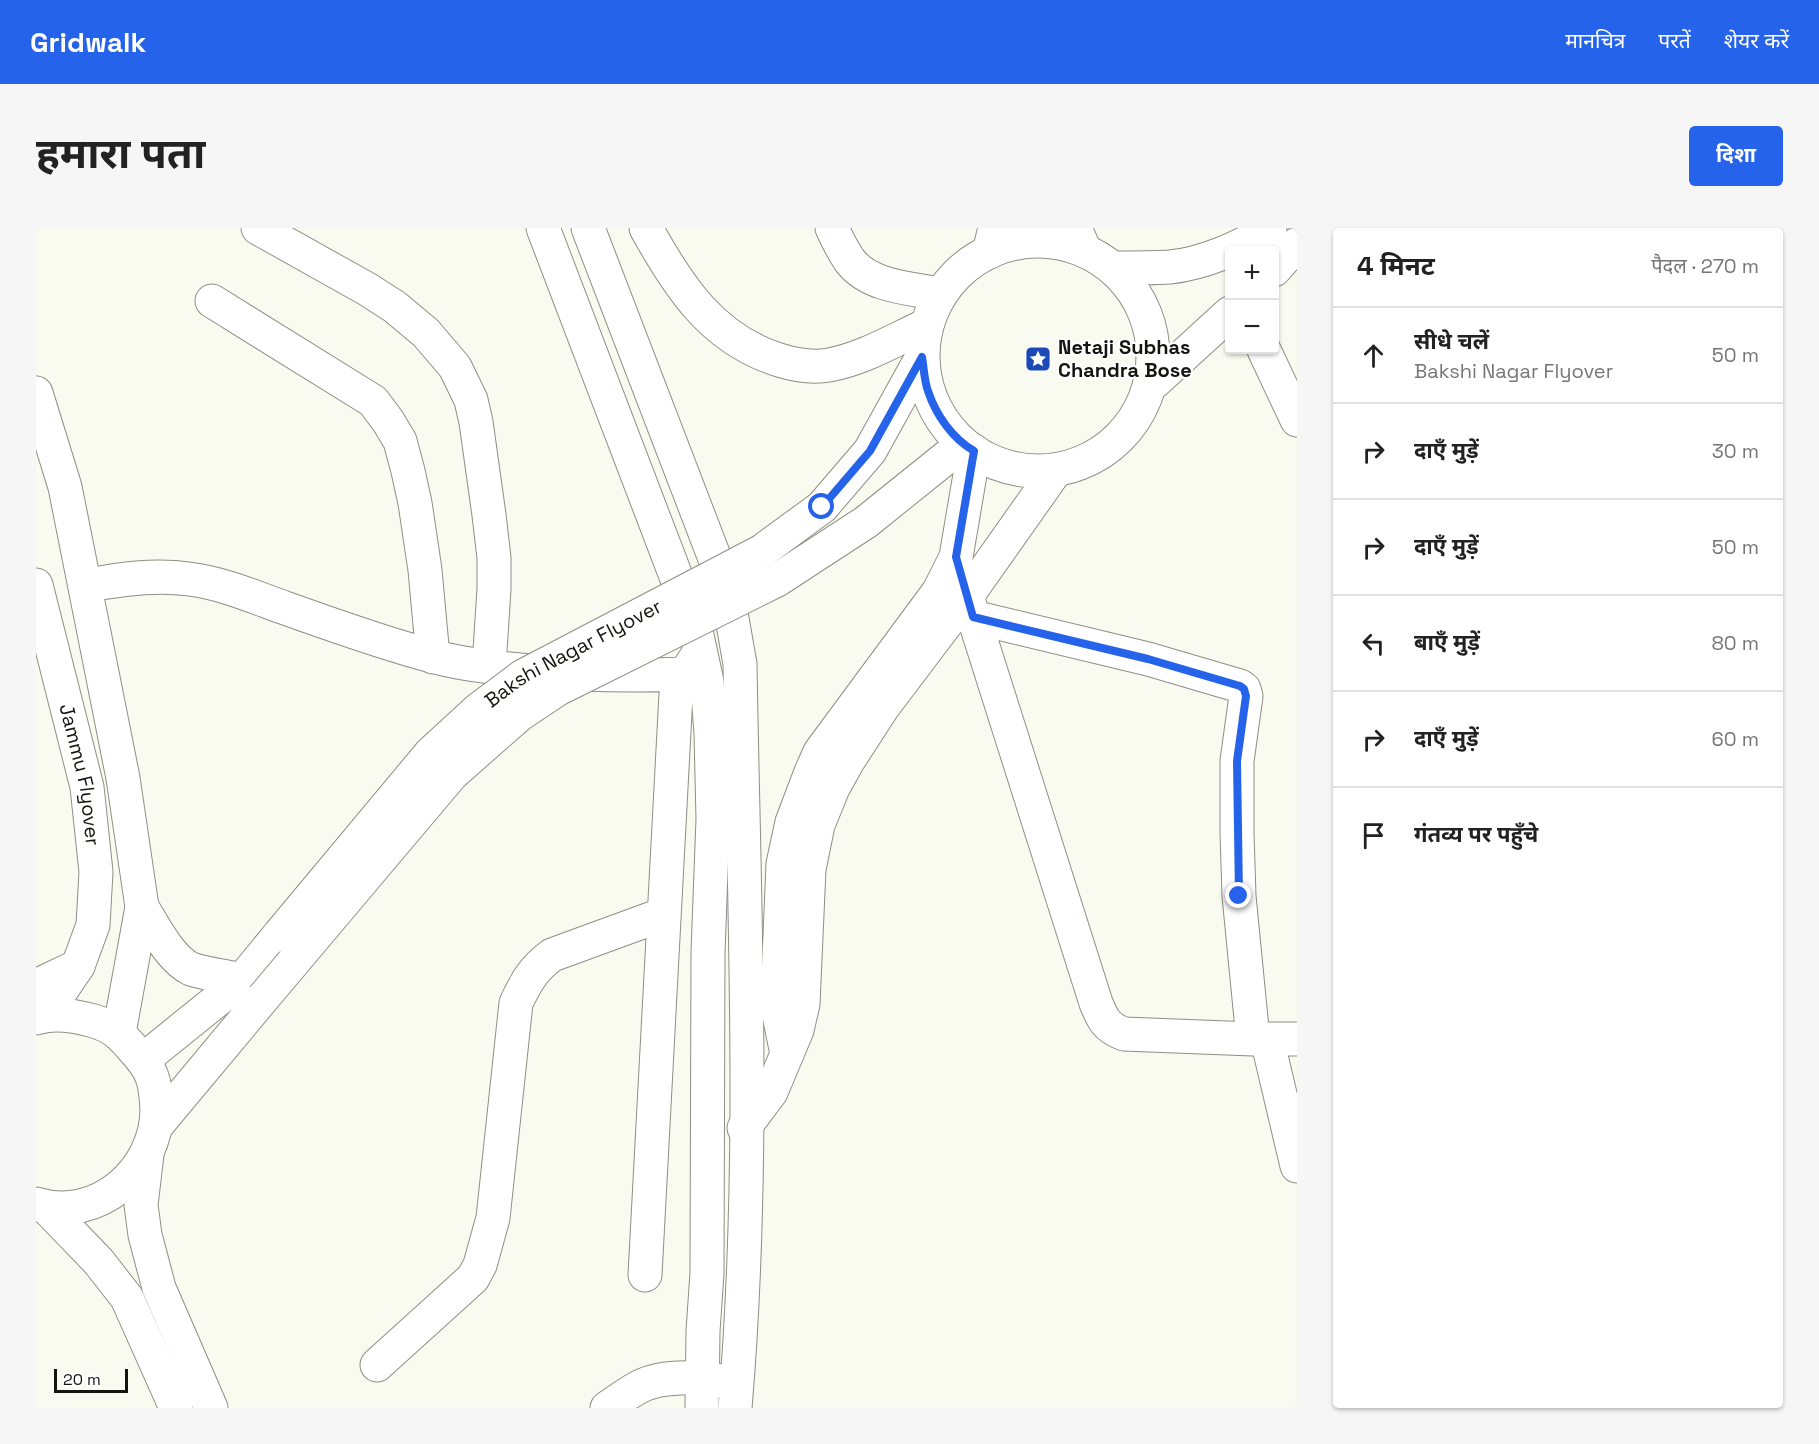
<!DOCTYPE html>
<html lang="hi">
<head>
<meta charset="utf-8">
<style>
  :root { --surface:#fff; --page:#f6f6f6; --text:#222; --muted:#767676; --line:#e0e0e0; --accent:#2563eb }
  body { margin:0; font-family:"Space Grotesk","Noto Sans Devanagari",sans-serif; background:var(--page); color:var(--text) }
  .controls { position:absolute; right:18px; top:18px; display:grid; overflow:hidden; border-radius:6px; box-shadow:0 2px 4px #0004 }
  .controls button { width:54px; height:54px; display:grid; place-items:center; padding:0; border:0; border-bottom:2px solid var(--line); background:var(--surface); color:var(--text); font:30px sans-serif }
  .scale { position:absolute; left:18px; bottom:15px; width:74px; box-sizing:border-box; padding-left:6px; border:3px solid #141410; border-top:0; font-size:16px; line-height:21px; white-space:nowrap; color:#141410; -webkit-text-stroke:4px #fff; paint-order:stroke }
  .stop { position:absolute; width:18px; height:18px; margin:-14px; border:4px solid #2563eb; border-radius:50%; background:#fff }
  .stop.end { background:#2563eb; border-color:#fff; box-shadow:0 2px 6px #0008 }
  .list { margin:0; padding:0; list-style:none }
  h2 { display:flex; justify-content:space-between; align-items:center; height:78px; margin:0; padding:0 24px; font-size:26px }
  h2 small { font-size:20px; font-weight:400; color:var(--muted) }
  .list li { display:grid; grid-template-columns:39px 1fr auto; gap:18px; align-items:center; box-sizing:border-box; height:96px; padding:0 24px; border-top:2px solid var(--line) }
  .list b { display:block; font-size:22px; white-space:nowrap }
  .list p { margin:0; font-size:20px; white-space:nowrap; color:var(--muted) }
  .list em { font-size:20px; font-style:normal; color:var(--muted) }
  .icon { flex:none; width:33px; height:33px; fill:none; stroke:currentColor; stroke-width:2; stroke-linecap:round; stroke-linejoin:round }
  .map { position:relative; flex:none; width:1261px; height:1180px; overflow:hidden; border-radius:6px }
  header { display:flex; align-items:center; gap:36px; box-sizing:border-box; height:84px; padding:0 30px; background:var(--accent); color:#fff }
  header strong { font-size:28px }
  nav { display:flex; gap:33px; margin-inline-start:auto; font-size:21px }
  .intro { display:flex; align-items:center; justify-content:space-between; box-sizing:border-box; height:144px; padding:0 36px }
  h1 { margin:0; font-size:42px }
  .button { padding:15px 27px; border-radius:6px; background:var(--accent); color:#fff; font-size:21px; font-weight:700 }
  main { display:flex; gap:36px; padding:0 36px }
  aside { flex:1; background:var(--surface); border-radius:6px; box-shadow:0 2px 4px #0004 }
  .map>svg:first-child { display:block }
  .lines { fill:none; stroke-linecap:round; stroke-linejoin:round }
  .minor-casing { stroke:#8d8f84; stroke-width:35 }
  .major-casing { stroke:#8d8f84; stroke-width:35 }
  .minor { stroke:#fff; stroke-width:33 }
  .major { stroke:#fff; stroke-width:33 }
  .major-bridge-casing { stroke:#8d8f84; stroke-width:35; stroke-linecap:butt }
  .major-bridge { stroke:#fff; stroke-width:33 }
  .route { stroke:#2563eb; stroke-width:8 }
  .labels { text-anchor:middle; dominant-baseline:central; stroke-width:4.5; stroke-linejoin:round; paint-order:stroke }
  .poi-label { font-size:20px; font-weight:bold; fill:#141410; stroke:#fff; text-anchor:start }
  .street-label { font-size:20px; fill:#141410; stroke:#fff }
</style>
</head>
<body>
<header>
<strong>Gridwalk</strong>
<nav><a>मानचित्र</a><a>परतें</a><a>शेयर करें</a></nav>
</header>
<div class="intro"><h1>हमारा पता</h1><a class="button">दिशा</a></div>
<main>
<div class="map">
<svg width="1261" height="1180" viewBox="0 0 1261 1180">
  <rect width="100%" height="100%" fill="#fafbf0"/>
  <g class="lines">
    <defs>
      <path id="minor" d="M 222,0 L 331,61 L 359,79 L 390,105 L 419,139 L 435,172 L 440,194 L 453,287 L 458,330 L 458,361 L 453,438
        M 796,0 C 801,11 807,23 814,33 C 834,59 874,60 904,66
        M 1039,0 L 1049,23
        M 953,24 L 959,0
        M 176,73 L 337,173 L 352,193 L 364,213 L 372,243 L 379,275 L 389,342 L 397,429
        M 1228,122 L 1261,192
        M 924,346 L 1060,775 C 1067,792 1070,799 1088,806 L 1217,811 L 1261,811
        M 49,358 C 83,351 118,346 153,351 C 186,355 218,369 249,380 C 297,397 346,415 396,428 C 428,437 462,440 495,443 C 546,447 598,448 649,446
        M 937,389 L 1112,431 L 1204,458 L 1208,461 L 1210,468 L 1201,533 L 1201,605 L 1203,668 L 1217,811
        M 0,758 L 42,738
        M 1231,811 L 1261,938
        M 609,1047 L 640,466 L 649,446 L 664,423
        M 341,1137 L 437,1050 L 444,1037 L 457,990 L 480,775 C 490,754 497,741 516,727 L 628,686"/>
      <g id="major">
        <path d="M 507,0 L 659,398 L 671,454 L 675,505 L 677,591 L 672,724 L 671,1045 L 667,1103 L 666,1180"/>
        <path d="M 552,0 L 691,362 L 704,436 C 708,683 720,934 699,1180"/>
        <path d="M 610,0 C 642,58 676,111 743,132 C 759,137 776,140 793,137 C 827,131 860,111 891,97"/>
        <circle cx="1002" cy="128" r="115"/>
        <path d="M 1077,40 C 1096,40 1115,40 1134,39 C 1165,36 1208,19 1234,0"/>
        <path d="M 1238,42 L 1261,16"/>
        <path d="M 1113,159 L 1194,85"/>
        <path d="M 0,165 L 29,259 L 87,550 L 106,679 L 83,805"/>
        <path d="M 726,323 L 786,279 L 834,223 L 886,129"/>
        <path d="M 741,352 L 830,294 L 927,216"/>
        <path id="s1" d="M 0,357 L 51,559 L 60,644 L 57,697 L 42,738 L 8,788"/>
        <path d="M 106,679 C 118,698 134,731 155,741 C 166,745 193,749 206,752"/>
        <path d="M 0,790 C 19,784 40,788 58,793 C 78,799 86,808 98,822 C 105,830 113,839 116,849 C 120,859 120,870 121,881 C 121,942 62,995 0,976"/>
        <path d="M 751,826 L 741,777 L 747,636 L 756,594 L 775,544 L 784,524 L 903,363 L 920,329 L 938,223"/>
        <path d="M 107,832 L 206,752 L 243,707"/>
        <path d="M 121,897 L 227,770"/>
        <path d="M 708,900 L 735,864 L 761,802 L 767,776 L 773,641 L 782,597 L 797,560 L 812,533 L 847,479 L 931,368 L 1020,242"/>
        <path d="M 111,926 L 105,977 L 109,1007 L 123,1060 L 175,1180"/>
        <path d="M 10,979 L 63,1034 L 91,1070 L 140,1180"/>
        <path d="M 571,1180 C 581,1173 592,1165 603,1159 C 626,1147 662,1149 687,1153"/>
      </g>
    </defs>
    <use href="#minor" class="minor-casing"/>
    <use href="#major" class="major-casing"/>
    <use href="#minor" class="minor"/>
    <use href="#major" class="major"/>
    <defs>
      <g id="major-bridge">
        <path id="s2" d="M 243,707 L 394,526 L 443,481 L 487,448 L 726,323"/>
        <path d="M 227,770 L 416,546 L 483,487 L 522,461 L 741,352"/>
      </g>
    </defs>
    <use href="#major-bridge" class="major-bridge-casing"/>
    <use href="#major-bridge" class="major-bridge"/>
  </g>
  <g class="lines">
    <path class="route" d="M 786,279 L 834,223 L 886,129 C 888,140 888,152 892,163 C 900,187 916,210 938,223 L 920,329 L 937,389 L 1112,431 L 1204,458 L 1208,461 L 1210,468 L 1201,533 L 1203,668"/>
  </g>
  <defs>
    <symbol id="sight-square" viewBox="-11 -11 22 22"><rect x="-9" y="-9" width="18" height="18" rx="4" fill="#1b4ab7" stroke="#fff"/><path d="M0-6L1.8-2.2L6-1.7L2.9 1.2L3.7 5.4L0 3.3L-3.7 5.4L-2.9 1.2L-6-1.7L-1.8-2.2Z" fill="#fff"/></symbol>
  </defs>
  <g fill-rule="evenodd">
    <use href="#sight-square" x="987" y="116" width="30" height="30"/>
  </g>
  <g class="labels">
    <g class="poi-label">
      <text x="1022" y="119">Netaji Subhas<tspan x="1022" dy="23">Chandra Bose</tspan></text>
    </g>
    <g class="street-label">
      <text stroke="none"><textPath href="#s2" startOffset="412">Bakshi Nagar Flyover</textPath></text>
      <text stroke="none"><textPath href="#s1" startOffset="195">Jammu Flyover</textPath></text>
    </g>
  </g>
</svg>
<div class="controls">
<button>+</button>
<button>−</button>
</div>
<div class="scale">20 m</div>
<div class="stop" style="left:786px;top:279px"></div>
<div class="stop end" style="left:1203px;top:668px"></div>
</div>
<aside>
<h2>4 मिनट<small>पैदल · 270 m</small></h2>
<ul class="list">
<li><svg class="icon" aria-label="ahead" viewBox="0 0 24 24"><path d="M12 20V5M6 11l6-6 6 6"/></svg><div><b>सीधे चलें</b><p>Bakshi Nagar Flyover</p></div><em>50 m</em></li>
<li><svg class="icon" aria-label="right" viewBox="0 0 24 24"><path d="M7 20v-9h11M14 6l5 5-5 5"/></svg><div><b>दाएँ मुड़ें</b></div><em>30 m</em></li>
<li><svg class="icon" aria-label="right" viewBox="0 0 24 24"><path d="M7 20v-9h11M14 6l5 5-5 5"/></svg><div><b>दाएँ मुड़ें</b></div><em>50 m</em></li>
<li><svg class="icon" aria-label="left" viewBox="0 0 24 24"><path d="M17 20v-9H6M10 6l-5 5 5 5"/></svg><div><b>बाएँ मुड़ें</b></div><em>80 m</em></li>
<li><svg class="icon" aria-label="right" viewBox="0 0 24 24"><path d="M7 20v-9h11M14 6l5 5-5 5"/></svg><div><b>दाएँ मुड़ें</b></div><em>60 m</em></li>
<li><svg class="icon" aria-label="arrive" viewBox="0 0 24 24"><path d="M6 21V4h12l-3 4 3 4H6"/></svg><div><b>गंतव्य पर पहुँचे</b></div></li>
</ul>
</aside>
</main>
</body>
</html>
